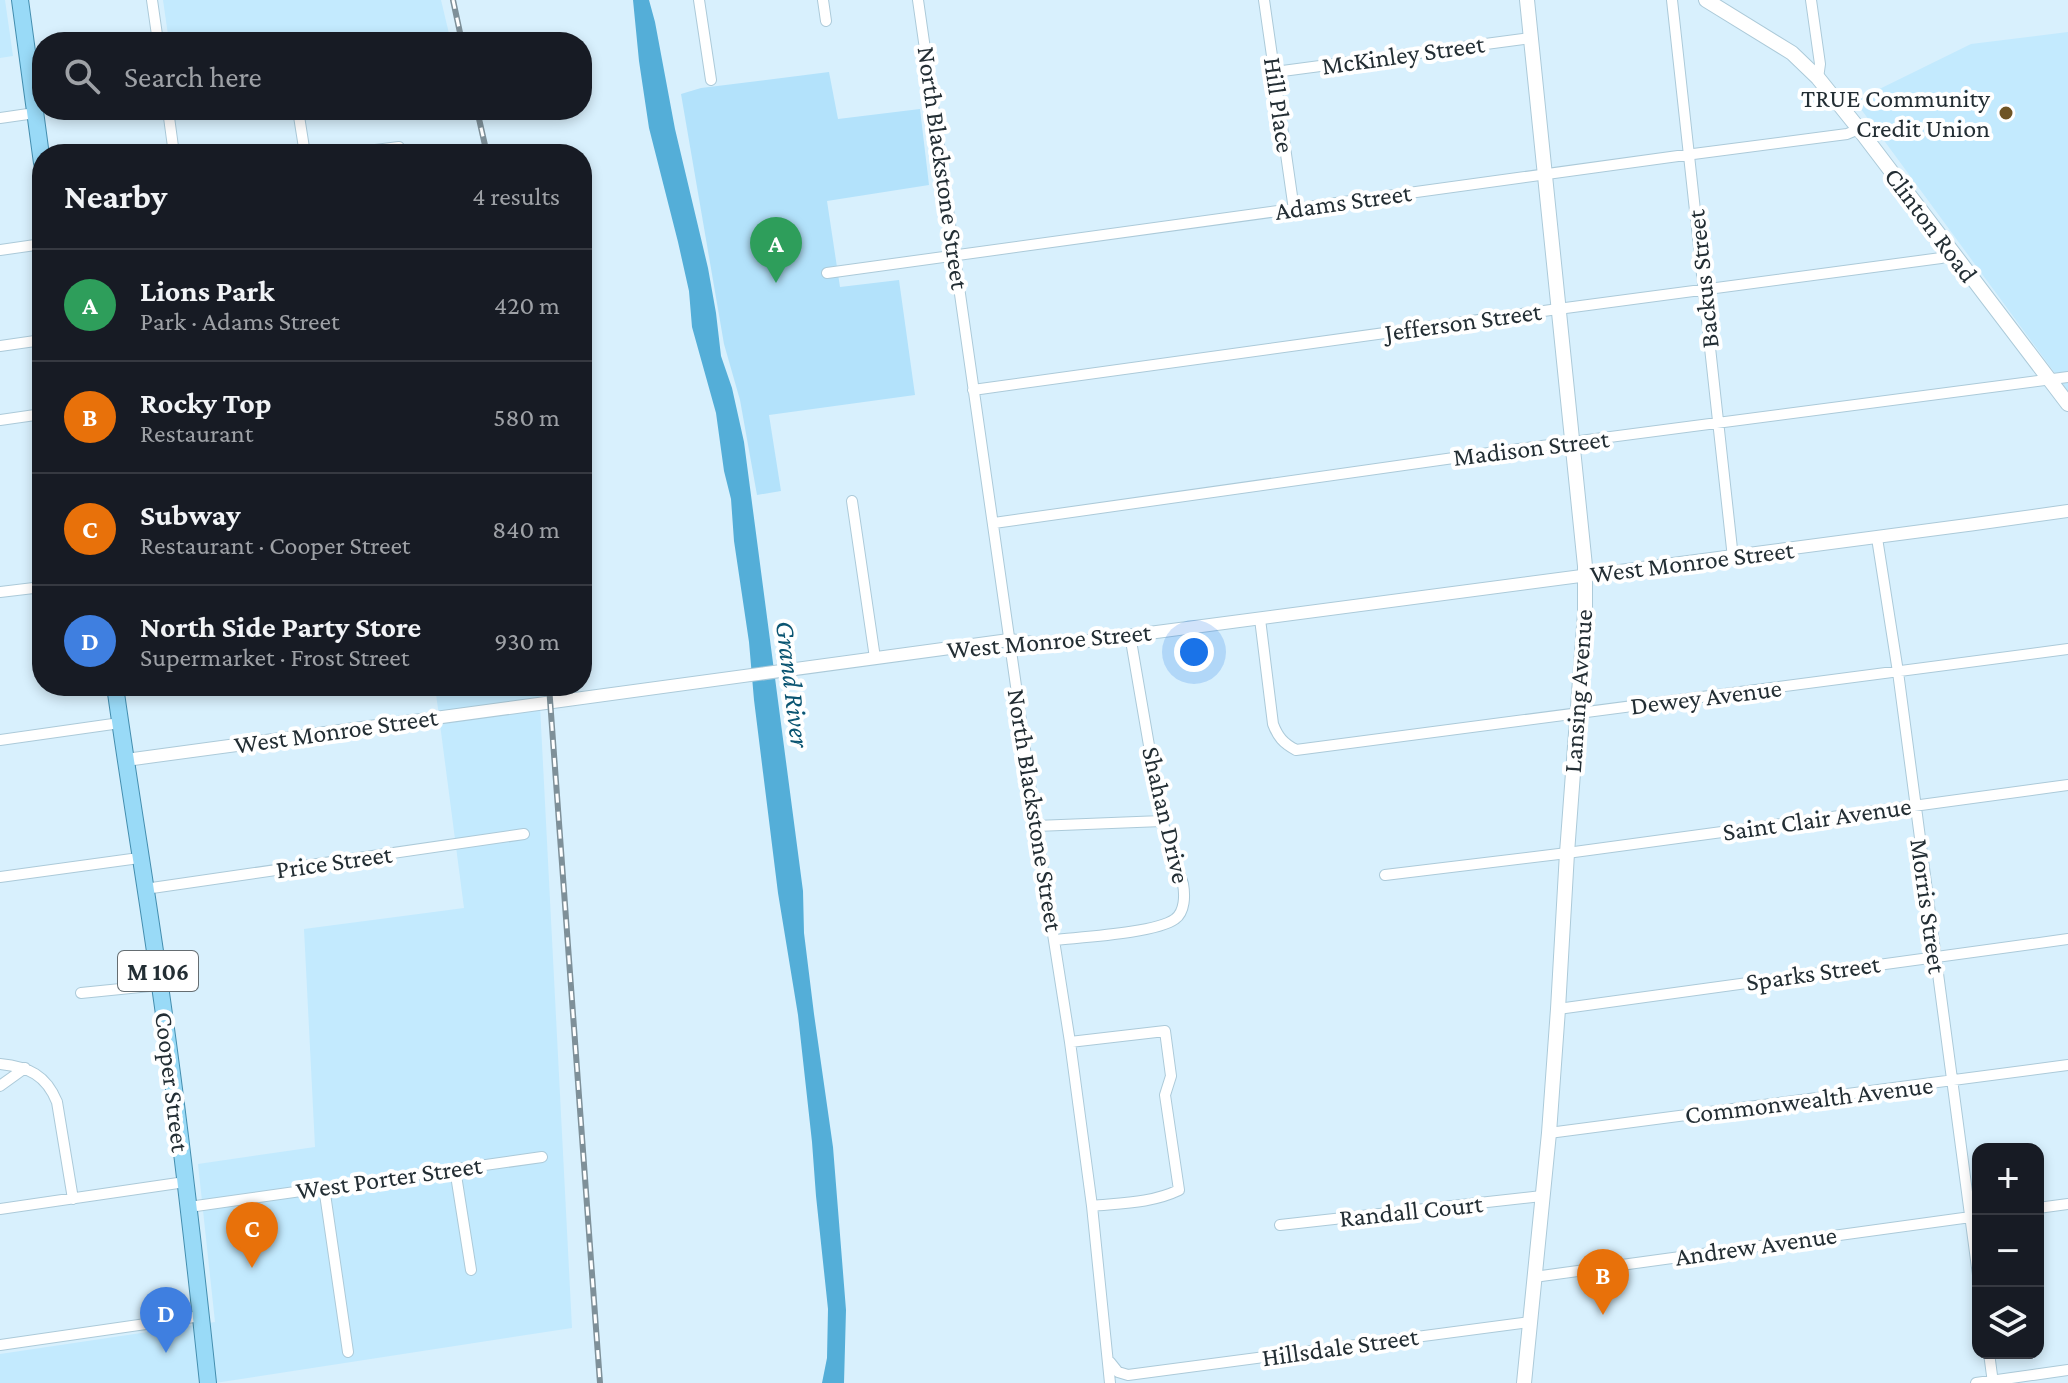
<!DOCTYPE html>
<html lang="en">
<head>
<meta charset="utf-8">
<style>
  :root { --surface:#171b24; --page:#20242c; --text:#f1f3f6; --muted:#9ea1a6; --line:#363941; --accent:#ea580c }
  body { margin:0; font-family:"Crimson Pro",serif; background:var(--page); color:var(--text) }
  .controls { position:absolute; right:24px; bottom:24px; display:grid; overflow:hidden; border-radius:16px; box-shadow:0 4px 12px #0003 }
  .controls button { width:72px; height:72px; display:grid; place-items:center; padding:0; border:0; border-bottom:2px solid var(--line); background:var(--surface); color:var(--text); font:40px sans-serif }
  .you { position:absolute; left:1194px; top:652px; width:28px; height:28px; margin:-20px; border:6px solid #fff; border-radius:50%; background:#1a73e8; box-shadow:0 0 0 12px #1a73e833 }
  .badge { display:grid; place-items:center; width:52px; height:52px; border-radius:50%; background:var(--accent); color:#fff; font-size:26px; font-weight:700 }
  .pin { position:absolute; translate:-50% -66px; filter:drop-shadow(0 2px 4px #0008) }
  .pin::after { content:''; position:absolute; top:42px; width:28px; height:24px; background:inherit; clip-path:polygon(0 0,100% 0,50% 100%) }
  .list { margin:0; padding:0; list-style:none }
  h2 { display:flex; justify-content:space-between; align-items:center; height:104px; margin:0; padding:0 32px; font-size:34px }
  h2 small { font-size:26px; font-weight:400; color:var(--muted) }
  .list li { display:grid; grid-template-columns:52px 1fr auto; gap:24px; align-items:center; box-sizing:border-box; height:112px; padding:0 32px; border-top:2px solid var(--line) }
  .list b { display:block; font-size:30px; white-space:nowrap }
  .list p { margin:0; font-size:26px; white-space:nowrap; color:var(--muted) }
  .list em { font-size:26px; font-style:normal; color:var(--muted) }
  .icon { flex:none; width:44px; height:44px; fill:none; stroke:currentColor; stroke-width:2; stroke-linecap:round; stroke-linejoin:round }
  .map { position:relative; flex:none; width:2068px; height:1383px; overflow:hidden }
  .search { position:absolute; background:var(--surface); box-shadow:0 4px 12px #0003; left:32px; top:32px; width:560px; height:88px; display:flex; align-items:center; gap:20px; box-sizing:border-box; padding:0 28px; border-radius:32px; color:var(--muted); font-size:30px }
  .panel { position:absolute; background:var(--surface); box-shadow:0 4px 12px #0003; left:32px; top:144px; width:560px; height:552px; border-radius:32px }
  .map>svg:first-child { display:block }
  .built { fill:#c3eafe }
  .park { fill:#b3e2fb }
  .water { fill:#54aed8 }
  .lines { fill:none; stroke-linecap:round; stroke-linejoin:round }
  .minor-casing { stroke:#accad9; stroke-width:12 }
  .tertiary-casing { stroke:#accad9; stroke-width:14 }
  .secondary-casing { stroke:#accad9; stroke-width:16 }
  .primary-casing { stroke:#448eaf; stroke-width:18 }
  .minor { stroke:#fff; stroke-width:10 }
  .tertiary { stroke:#fff; stroke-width:12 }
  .secondary { stroke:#fff; stroke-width:14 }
  .primary { stroke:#99daf7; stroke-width:16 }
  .rail-casing { stroke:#7e9099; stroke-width:6 }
  .rail { stroke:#fff; stroke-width:3; stroke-dasharray:9; stroke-linecap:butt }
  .poi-dot { fill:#6e5425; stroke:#fff; stroke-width:3 }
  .labels { text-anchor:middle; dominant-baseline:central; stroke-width:8; stroke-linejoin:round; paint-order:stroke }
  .shield { fill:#fff; stroke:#656d71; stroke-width:2 }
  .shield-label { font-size:24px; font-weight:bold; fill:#232e34 }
  .street-label { font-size:26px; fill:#232e34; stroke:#fff }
  .poi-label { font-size:26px; fill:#232e34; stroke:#fff; text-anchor:end }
  .water-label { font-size:28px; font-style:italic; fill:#0b5572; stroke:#fff }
</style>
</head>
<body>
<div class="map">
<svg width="2068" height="1383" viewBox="0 0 2068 1383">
  <rect width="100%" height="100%" fill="#d8f0fd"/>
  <path class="built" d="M 0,0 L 5,0 L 13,56 L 0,58 Z
    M 163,0 L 441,0 L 451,42 L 169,42 Z
    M 2068,32 L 2068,391 L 1855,101 L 1971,44 Z
    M 435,686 L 539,686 L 572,1328 L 215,1383 L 0,1383 L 0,1354 L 215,1322 L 198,1164 L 315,1147 L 304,929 L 464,908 Z"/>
  <path class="park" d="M 829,72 L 838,119 L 920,109 L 929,185 L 827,201 L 840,287 L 899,280 L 915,395 L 769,415 L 781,491 L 757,495 L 740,400 L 724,344 L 681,94 L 701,88 Z"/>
  <path class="water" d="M 633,0 L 649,0 L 655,22 L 675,129 L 708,268 L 716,313 L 721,356 L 732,388 L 744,442 L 803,891 L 804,933 L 814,1014 L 833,1147 L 846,1310 L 844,1383 L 822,1383 L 827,1358 L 828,1309 L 816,1196 L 812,1142 L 798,1015 L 778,893 L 754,700 L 749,642 L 734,541 L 731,499 L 724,471 L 716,413 L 692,327 L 689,291 L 678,242 L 649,128 L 639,61 Z"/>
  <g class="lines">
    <defs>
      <path id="minor" d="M 152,0 L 158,42
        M 699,0 L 711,80
        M 823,0 L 826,21
        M 918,0 L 1036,826 L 1070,1042 L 1092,1206 L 1110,1383
        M 1264,0 L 1294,210
        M 1672,0 L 1733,558
        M 1811,0 L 1820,64 L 1818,78
        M 1275,72 L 1531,38
        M 168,110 L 174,154
        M 298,110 L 305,154
        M 0,118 L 35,113
        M 344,154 L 399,147
        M 0,250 L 42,244
        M 827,273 L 1678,156 L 1847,134 L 1859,129
        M 0,346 L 42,340
        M 973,390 L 1558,309 L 1941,258 L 1953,254
        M 0,420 L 42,414
        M 852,501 L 875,658
        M 994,523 L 1503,451 L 2068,377
        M 1877,538 L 1898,672 L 1978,1275
        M 0,592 L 42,587
        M 1260,619 L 1273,724 C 1278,737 1283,743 1296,750 L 2068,649
        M 0,740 L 120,723
        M 1036,826 L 1162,821
        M 1385,875 L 1567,853 L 2068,785
        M 0,877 L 139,858
        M 145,889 L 524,834
        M 1055,940 C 1081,937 1156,933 1175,919 C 1185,912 1185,895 1183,884 L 1162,821 L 1130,635
        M 81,993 L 160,985
        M 1558,1009 L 2068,939
        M 1070,1042 L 1165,1031 L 1171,1076 L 1165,1095 L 1179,1190 C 1152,1203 1122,1203 1092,1206
        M 0,1064 C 29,1067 46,1075 57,1102 L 73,1199
        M 0,1086 L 25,1068
        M 1549,1133 L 2068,1065
        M 455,1169 L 471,1270
        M 324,1187 L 348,1352
        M 189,1207 L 542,1157
        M 2038,1208 L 2068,1204
        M 0,1209 L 185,1182
        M 1280,1225 L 1542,1196
        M 1534,1277 L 1978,1216
        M 0,1345 L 201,1316
        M 1989,1353 L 1993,1383
        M 1110,1362 L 1118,1372 L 1128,1375 L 1530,1322
        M 1976,1383 L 2068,1370"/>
      <path id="tertiary" d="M 126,760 L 1009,640 L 1041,644 L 1073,643 C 1405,597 1737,558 2068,511"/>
      <path id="secondary" d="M 1706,0 L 1792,53 L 1818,78 L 1859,129 L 2068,404
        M 1524,1383 L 1549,1133 L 1558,1009 L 1567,853 L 1585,613 L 1585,566 L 1527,0"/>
      <path id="primary" d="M 20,0 L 42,163
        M 115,686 C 129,786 146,886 160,986 C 179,1118 194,1250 208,1383"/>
    </defs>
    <use href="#minor" class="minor-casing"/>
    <use href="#tertiary" class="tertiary-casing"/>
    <use href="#secondary" class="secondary-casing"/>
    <use href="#primary" class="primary-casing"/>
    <use href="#minor" class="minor"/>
    <use href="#tertiary" class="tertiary"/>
    <use href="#secondary" class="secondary"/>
    <use href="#primary" class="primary"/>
    <defs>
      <path id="rail" d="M 453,0 L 462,42
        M 477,110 L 487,154
        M 549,686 L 600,1383"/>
    </defs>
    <use href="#rail" class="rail-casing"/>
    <use href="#rail" class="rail"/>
  </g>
  <circle class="poi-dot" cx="2006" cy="113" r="8"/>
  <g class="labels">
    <rect class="shield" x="118" y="951" width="80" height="40" rx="6"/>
    <g class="shield-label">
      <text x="158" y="971">M 106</text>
    </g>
    <g class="street-label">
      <text transform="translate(1403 55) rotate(-8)">McKinley Street</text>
      <text transform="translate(1279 105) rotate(82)">Hill Place</text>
      <text transform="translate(943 168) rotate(82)">North Blackstone Street</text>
      <text transform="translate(1343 202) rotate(-8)">Adams Street</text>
      <text transform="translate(1931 225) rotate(53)">Clinton Road</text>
      <text transform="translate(1703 279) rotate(-96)">Backus Street</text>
      <text transform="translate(1463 322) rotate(-8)">Jefferson Street</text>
      <text transform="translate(1531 448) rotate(-7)">Madison Street</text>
      <text transform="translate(1692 562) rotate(-7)">West Monroe Street</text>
      <text transform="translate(1049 641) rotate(-5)">West Monroe Street</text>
      <text transform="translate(1578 691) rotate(-86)">Lansing Avenue</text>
      <text transform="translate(1706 697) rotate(-7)">Dewey Avenue</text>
      <text transform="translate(336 731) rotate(-8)">West Monroe Street</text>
      <text transform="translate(1035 810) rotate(81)">North Blackstone Street</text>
      <text transform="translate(1166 815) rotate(77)">Shahan Drive</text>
      <text transform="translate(1817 819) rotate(-8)">Saint Clair Avenue</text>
      <text transform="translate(334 862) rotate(-8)">Price Street</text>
      <text transform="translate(1928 906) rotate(82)">Morris Street</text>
      <text transform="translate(1813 973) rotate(-8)">Sparks Street</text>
      <text transform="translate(172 1082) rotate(83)">Cooper Street</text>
      <text transform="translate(1809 1100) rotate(-7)">Commonwealth Avenue</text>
      <text transform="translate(389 1178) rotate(-8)">West Porter Street</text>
      <text transform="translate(1411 1211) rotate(-6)">Randall Court</text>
      <text transform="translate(1756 1246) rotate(-8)">Andrew Avenue</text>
      <text transform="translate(1340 1347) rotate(-8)">Hillsdale Street</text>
    </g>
    <g class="poi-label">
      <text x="1990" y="98">TRUE Community<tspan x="1990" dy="30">Credit Union</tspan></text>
    </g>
    <g class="water-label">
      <text transform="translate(793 684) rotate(83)">Grand River</text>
    </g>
  </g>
</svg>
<div class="controls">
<button>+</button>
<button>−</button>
<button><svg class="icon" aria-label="layers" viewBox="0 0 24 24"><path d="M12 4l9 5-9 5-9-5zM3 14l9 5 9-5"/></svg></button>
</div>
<div class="you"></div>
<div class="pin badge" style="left:776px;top:283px;background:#2e9e5b">A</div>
<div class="pin badge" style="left:1603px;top:1315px;background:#e8710a">B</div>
<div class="pin badge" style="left:252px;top:1268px;background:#e8710a">C</div>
<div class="pin badge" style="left:166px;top:1353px;background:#3f7fe0">D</div>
<div class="search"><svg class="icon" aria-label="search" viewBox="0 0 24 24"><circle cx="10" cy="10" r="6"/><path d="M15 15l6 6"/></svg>Search here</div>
<section class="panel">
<h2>Nearby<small>4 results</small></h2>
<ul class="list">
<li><span class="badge" style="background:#2e9e5b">A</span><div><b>Lions Park</b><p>Park · Adams Street</p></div><em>420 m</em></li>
<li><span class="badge" style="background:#e8710a">B</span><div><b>Rocky Top</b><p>Restaurant</p></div><em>580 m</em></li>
<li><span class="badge" style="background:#e8710a">C</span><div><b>Subway</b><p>Restaurant · Cooper Street</p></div><em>840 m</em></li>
<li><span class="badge" style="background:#3f7fe0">D</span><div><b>North Side Party Store</b><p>Supermarket · Frost Street</p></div><em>930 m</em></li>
</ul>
</section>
</div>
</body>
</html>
